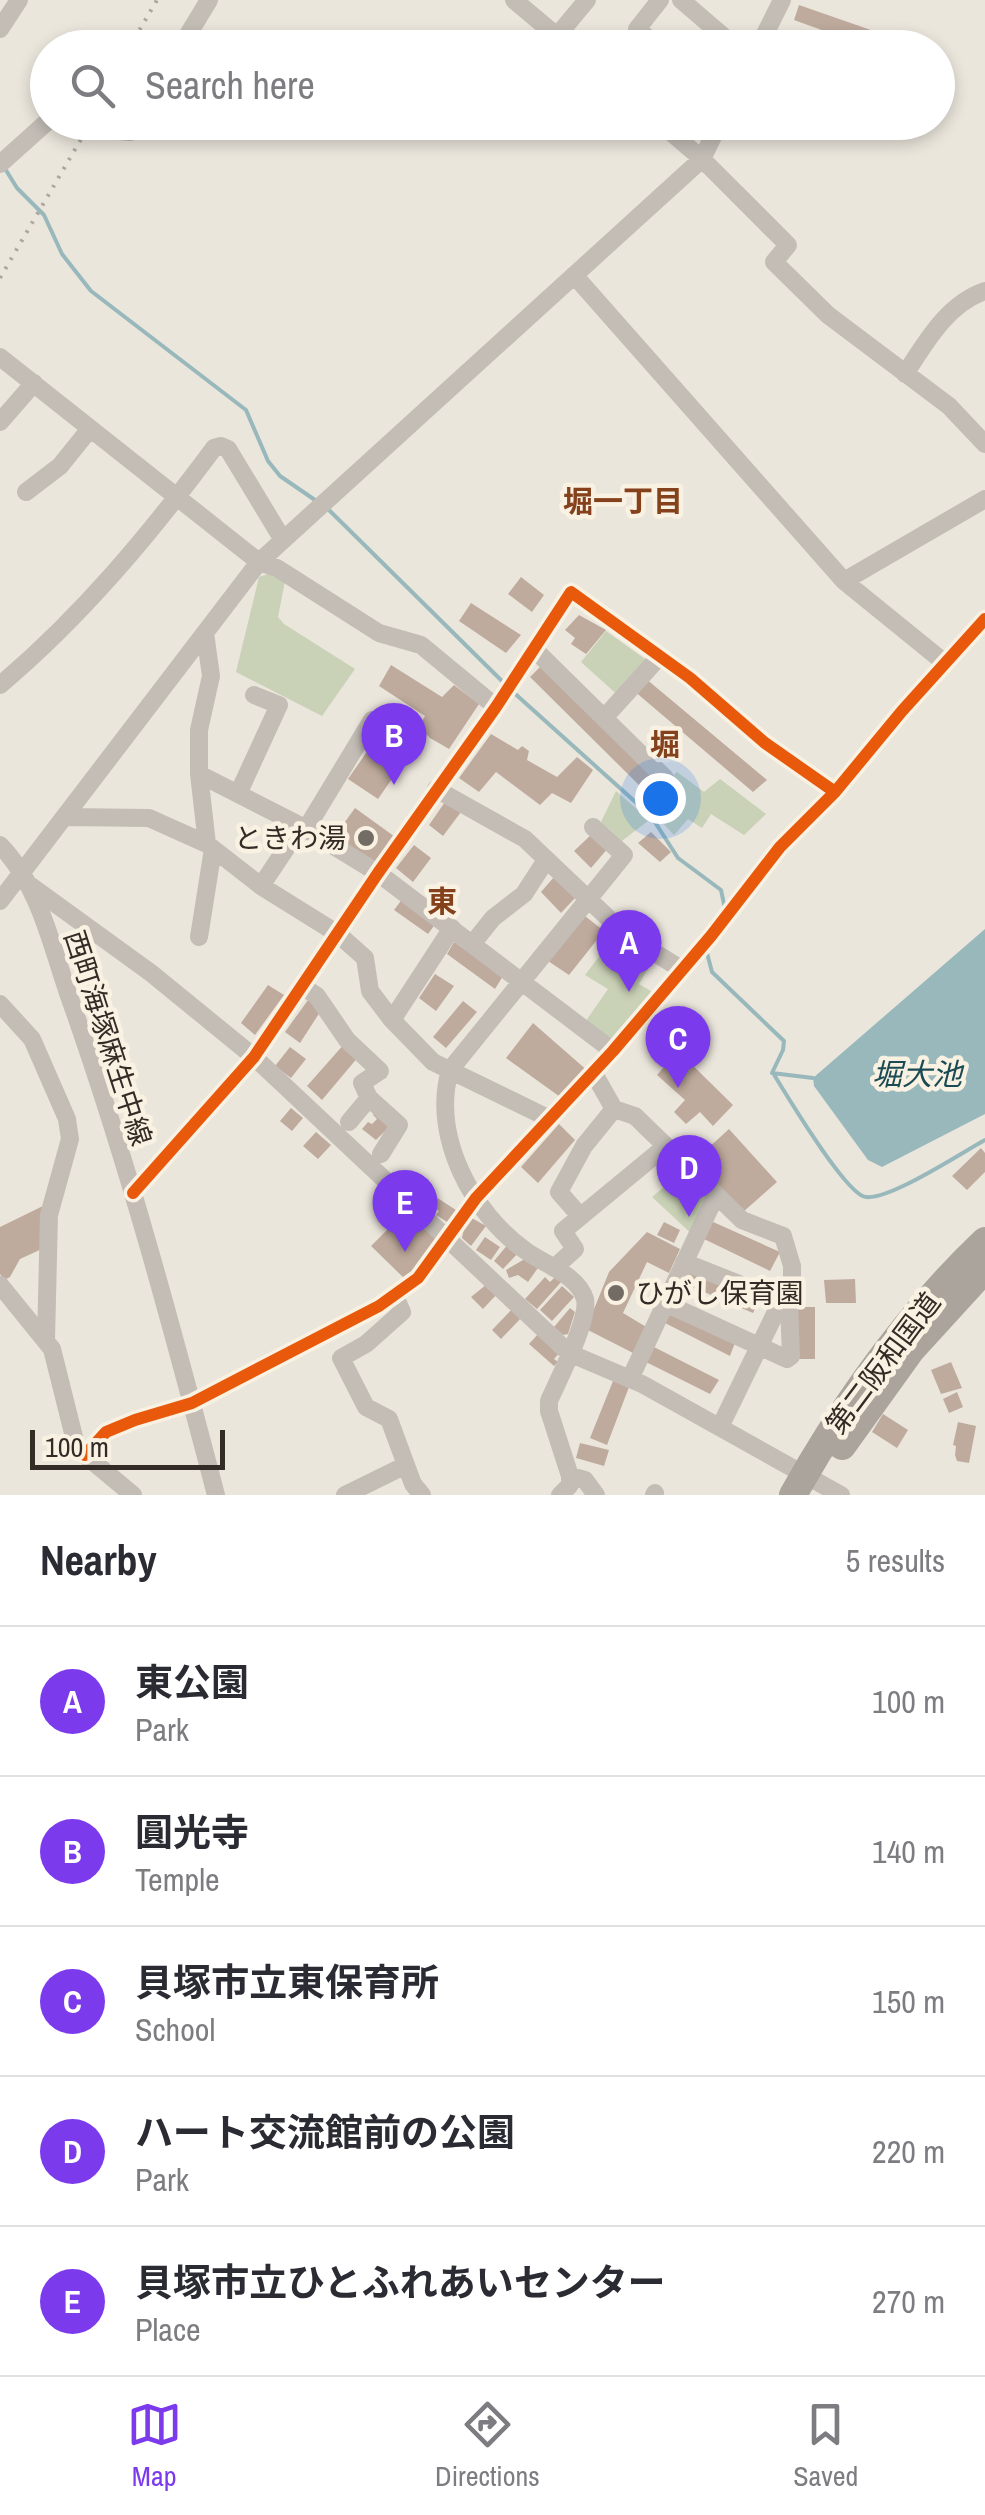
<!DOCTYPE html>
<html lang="en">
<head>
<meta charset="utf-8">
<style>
  :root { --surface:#fff; --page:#f7f7f7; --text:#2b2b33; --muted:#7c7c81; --line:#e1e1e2; --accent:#7c3aed }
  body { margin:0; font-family:"Archivo Narrow","Noto Sans JP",sans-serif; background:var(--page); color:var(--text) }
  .scale { position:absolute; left:30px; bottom:25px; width:195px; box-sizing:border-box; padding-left:10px; border:5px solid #332b25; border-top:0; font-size:28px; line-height:35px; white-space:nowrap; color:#332b25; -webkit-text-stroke:8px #f9f1e2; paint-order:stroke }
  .you { position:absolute; left:660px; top:798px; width:35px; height:35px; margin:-25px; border:8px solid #fff; border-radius:50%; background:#1a73e8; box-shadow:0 0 0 15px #1a73e833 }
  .badge { display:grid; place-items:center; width:65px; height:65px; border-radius:50%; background:var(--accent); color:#fff; font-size:32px; font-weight:700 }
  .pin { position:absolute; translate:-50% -82px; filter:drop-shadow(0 2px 5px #0008) }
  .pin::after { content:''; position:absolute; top:52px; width:35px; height:30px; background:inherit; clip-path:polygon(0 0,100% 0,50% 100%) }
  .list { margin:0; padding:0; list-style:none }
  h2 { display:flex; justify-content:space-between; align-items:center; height:130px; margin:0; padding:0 40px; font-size:42px }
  h2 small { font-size:32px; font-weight:400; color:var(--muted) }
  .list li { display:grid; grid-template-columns:65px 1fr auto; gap:30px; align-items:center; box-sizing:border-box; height:150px; padding:0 40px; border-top:2px solid var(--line) }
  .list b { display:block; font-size:38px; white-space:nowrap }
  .list p { margin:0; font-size:32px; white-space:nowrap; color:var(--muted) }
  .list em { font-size:32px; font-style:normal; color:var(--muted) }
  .icon { flex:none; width:55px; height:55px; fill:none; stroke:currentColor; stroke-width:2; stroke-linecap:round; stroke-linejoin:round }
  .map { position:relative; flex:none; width:985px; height:1495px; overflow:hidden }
  .search { position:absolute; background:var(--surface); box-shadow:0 5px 15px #0003; left:30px; right:30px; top:30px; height:110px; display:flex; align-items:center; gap:25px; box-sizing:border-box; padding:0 35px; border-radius:55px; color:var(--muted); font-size:38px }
  .sheet { height:880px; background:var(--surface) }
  nav { display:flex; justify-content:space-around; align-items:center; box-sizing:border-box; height:140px; border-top:2px solid var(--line); background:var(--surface); font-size:28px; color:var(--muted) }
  nav a { display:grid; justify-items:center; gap:5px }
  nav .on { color:var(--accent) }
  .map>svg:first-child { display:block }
  .green { fill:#c9d1b6 }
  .water { fill:#98b8bc }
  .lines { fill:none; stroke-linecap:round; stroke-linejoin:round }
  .stream { stroke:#98b8bc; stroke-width:4 }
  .building { fill:#bfab9d }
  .minor { stroke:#c3bdb6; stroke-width:18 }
  .highway { stroke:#aaa49c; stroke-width:28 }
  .rail { stroke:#aba6a0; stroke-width:4; stroke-dasharray:2.5 8; stroke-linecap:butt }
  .cycleway-casing { stroke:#f9f1e2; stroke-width:19 }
  .cycleway { stroke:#e8590c; stroke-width:12 }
  .poi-dot { fill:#736c65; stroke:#f9f1e2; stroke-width:4 }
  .labels { text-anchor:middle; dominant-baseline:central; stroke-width:9; stroke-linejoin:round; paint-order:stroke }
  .poi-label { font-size:28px; fill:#332b25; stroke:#f9f1e2; text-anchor:end }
  .street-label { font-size:28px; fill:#332b25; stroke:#f9f1e2 }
  .neighbourhood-label { font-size:30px; font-weight:bold; fill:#84411c; stroke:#f9f1e2 }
  .water-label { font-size:30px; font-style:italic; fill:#1a4b55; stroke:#f9f1e2 }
</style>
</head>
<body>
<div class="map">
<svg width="985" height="1495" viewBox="0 0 985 1495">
  <rect width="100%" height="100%" fill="#ebe6dc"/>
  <path class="green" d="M 271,573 L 285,581 L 278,617 L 284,624 L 355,669 L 322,716 L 236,672 L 259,577 Z
    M 606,631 L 652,664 L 621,698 L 581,662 Z
    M 677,772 L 704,792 L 720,779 L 766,814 L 744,835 L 711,814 L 702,828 L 688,819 L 674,835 L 646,805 L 646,799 Z
    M 616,791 L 649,820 L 622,841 L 601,822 Z
    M 620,929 L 657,954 L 639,984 L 659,996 L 613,1051 L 581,1028 L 608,989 L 585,975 Z
    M 686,1169 L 715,1197 L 694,1236 L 652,1197 Z"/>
  <path class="water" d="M 985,929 L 985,1114 L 882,1167 L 868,1160 L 814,1086 L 813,1078 Z"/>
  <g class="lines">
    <path class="stream" d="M 4,167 L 17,188 L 44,215 L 62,254 L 91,291 L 246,410 L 268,461 L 280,476 L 315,500
      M 327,508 L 505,684
      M 512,691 L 651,816 L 678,858 L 721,890 L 725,909
      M 707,953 L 712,972 L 784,1041 L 783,1050 L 772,1073 L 813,1078
      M 773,1073 C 786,1094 846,1195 866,1197 C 890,1200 961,1153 985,1140"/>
  </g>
  <path class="building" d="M 799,5 L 891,37 L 888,48 L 871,48 L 794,20 Z
    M 521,577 L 544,595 L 532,612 L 508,594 Z
    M 471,603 L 521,635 L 506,653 L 459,621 Z
    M 579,615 L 606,630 L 586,654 L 571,644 L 575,638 L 565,630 Z
    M 391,665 L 442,697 L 454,685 L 479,704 L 449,749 L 430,738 L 419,726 L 425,716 L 379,686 Z
    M 542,665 L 656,778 L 643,789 L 530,677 Z
    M 645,678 L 767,780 L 753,792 L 633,690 Z
    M 491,734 L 518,750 L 522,746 L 529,751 L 527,760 L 557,777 L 577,757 L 593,770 L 571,803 L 552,793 L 540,805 L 496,772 L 479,792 L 459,778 Z
    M 366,753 L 396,773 L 378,799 L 348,779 Z
    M 445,802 L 461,812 L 443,836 L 429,825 Z
    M 355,808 L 398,839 L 379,866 L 334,837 Z
    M 651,832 L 671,852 L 660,862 L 638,843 Z
    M 593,833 L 609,847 L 591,868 L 574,851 Z
    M 414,845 L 431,858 L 413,882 L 396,868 Z
    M 554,877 L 575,898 L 561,913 L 541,892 Z
    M 403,898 L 436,923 L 428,934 L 394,910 Z
    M 585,916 L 604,931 L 569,975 L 548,961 Z
    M 454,942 L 503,976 L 495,989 L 447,954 Z
    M 435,974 L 454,986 L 436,1011 L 419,998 Z
    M 268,985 L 284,995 L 255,1035 L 241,1023 Z
    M 308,1000 L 322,1009 L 300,1043 L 285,1032 Z
    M 463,1001 L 477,1012 L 446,1048 L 433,1037 Z
    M 533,1023 L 589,1072 L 563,1099 L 506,1058 Z
    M 345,1043 L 359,1056 L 322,1100 L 307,1086 Z
    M 290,1047 L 306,1059 L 291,1078 L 275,1066 Z
    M 678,1051 L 733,1105 L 713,1126 L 700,1112 L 686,1124 L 674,1112 L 685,1100 L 657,1075 Z
    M 291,1108 L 303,1118 L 292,1131 L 280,1121 Z
    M 377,1110 L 393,1123 L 376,1140 L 362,1129 L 368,1122 L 372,1124 L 377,1119 L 373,1115 Z
    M 559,1124 L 575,1140 L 538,1183 L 521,1167 Z
    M 729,1129 L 777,1182 L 743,1212 L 693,1162 Z
    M 316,1132 L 331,1145 L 318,1159 L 303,1146 Z
    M 981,1148 L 985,1153 L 985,1172 L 967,1190 L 952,1176 Z
    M 419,1186 L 456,1210 L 447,1222 L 436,1215 L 439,1211 L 428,1204 L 425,1207 L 412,1195 Z
    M 45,1205 L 46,1247 L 20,1259 L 10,1277 L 4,1280 L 0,1274 L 0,1227 Z
    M 406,1211 L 439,1240 L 407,1281 L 371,1246 Z
    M 470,1217 L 486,1226 L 471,1246 L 462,1238 L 465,1223 Z
    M 711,1221 L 780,1252 L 770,1271 L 704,1239 Z
    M 664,1222 L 680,1230 L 674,1243 L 657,1235 Z
    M 647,1232 L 680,1249 L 669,1273 L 647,1262 L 623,1313 L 648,1328 L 637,1355 L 586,1329 L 609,1272 Z
    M 485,1237 L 500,1247 L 491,1260 L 476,1250 Z
    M 509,1243 L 519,1252 L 503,1269 L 494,1261 Z
    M 528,1257 L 540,1265 L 528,1282 L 518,1275 L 509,1278 L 506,1270 Z
    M 690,1267 L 760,1299 L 753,1313 L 681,1282 Z
    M 556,1276 L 562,1281 L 537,1309 L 525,1299 L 545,1277 L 550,1282 Z
    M 855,1279 L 856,1303 L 826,1303 L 824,1280 Z
    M 487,1284 L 497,1294 L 483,1309 L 471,1297 Z
    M 562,1286 L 574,1297 L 552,1321 L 540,1310 Z
    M 667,1307 L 736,1340 L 730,1356 L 661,1321 Z
    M 795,1307 L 815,1307 L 815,1359 L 799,1359 Z
    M 513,1308 L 522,1317 L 501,1339 L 492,1330 Z
    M 570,1308 L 575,1312 L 568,1334 L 563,1335 L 554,1327 Z
    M 539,1333 L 560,1352 L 554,1359 L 558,1362 L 554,1366 L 529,1344 Z
    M 650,1345 L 719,1380 L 710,1394 L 644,1361 Z
    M 951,1362 L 962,1388 L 941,1394 L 931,1370 Z
    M 613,1381 L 629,1387 L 607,1445 L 590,1438 Z
    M 957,1392 L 963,1407 L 949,1413 L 943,1399 Z
    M 883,1414 L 908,1430 L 897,1448 L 872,1432 Z
    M 958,1422 L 976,1426 L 969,1463 L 957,1461 L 955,1455 L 956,1446 L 953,1445 Z
    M 580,1443 L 609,1450 L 604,1466 L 576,1458 Z"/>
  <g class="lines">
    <path class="minor" d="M 514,0 L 571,48
      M 681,0 L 737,48
      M 0,29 L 19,0
      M 557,36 L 587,0
      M 180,48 L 209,0
      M 660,48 L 637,29 L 660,0
      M 758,48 L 782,0
      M 75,122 L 95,129 L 130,132 L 136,122
      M 659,122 L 702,159 L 788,245 L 774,262 L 828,315 L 949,406 L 985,444
      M 0,164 L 48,121
      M 574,275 L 844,581 L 945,663
      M 0,357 L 259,562 L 277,568 L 379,633 L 421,645 L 496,707
      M 905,374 C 926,342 947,304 985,291
      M 0,422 L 34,383
      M 26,492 L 60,466 L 89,430
      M 844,581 L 985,499
      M 205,633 L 211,676 L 199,730 L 199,774 L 207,844
      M 534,649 L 665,778
      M 0,685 C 81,617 151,533 214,448 L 221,446 L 228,449 L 283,540
      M 604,718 L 660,656
      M 199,774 L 301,826 L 378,873 L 613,1051
      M 436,789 L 525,839 L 626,935 L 681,969
      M 238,794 L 279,705 L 254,695
      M 66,817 L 149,818 L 207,844 L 261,886 L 338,934 L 365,958 L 370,991 L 392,1020 L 433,1062 L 550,1119
      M 306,829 L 372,720
      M 0,845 C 39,885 51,944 69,996 C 127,1159 172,1327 216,1495
      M 31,886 L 151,973 L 254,1057 L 569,1353 L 642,1384 L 841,1495
      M 261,886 L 301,826
      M 0,901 L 259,562 L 702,159 L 720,122
      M 199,937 L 213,849
      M 473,943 L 493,918 L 524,894 L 546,860
      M 302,986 L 317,996 L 347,1040 L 380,1071 L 362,1083 L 369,1098 L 399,1125 L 381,1154
      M 0,1004 L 32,1039 L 67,1119 L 70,1139 L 49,1215 L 46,1340
      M 392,1020 L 452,928
      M 593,1072 L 614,1109 L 635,1116 L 742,1220 L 783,1236 L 792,1266 L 792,1279 L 720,1427
      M 349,1122 L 369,1098
      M 133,1193 L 254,1057 L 378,873 L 496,707 L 571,592 L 690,678 L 765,743 L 835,792
      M 580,1216 L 559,1192 L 584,1146 L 614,1109
      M 554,1268 L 575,1249 L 563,1231 L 666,1146
      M 0,1285 L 52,1349 L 75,1441 L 85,1455 L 133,1495
      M 395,1296 L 402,1312 L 366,1344 L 341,1358 L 366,1407 L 389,1419 L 413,1484 L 422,1495
      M 665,1303 L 787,1359 L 791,1356 L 789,1304 L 684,1262
      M 630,1379 L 715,1197
      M 85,1455 L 106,1432 L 135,1420 L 192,1403 L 379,1306 L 418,1278 L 476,1198 L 613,1051 L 711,936 L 780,847 L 835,792 L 902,711 L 985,619
      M 570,1476 L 585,1480 L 596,1495
      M 345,1495 L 406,1465
      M 560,1495 L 570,1485 L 570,1476 L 549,1411 L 549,1401 C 558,1380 590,1319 585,1299 C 578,1275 544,1264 526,1251 C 472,1213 431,1136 450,1070 L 624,855 L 593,827
      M 654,1495 L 655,1493"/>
    <path class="highway" d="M 842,1446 L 911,1350 L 985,1269
      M 793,1495 C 845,1402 907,1315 985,1241"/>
    <path class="rail" d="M 129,48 L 157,0
      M 0,278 L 91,122"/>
    <defs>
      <path id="cycleway" d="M 133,1193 L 254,1057 L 378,873 L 496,707 L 571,592 L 690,678 L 765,743 L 835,792
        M 85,1455 L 106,1432 L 135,1420 L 192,1403 L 379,1306 L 418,1278 L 476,1198 L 613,1051 L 711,936 L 780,847 L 835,792 L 902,711 L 985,619"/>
    </defs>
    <use href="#cycleway" class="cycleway-casing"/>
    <use href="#cycleway" class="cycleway"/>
  </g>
  <g class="poi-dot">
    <circle cx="366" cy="838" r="10"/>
    <circle cx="616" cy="1293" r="10"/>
  </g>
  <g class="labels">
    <g class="poi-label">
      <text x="346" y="838">ときわ湯</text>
      <text x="636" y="1293" text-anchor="start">ひがし保育園</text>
    </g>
    <g class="street-label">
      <text transform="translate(108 1038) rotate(72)">西町海塚麻生中線</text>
      <text transform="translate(883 1363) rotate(-53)">第二阪和国道</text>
    </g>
    <g class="neighbourhood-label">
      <text x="623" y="501">堀一丁目</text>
      <text x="665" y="744">堀</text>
      <text x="442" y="901">東</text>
    </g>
    <g class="water-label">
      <text x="917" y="1074">堀大池</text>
    </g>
  </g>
</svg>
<div class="scale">100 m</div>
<div class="you"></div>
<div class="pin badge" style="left:629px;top:992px">A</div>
<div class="pin badge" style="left:394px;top:785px">B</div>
<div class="pin badge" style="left:678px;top:1088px">C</div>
<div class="pin badge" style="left:689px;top:1217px">D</div>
<div class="pin badge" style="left:405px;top:1252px">E</div>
<div class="search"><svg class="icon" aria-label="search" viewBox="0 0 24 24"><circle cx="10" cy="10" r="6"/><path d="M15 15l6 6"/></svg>Search here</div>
</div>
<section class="sheet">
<h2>Nearby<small>5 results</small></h2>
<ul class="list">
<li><span class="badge">A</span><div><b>東公園</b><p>Park</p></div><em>100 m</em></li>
<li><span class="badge">B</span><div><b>圓光寺</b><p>Temple</p></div><em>140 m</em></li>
<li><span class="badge">C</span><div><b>貝塚市立東保育所</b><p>School</p></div><em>150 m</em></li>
<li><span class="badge">D</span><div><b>ハート交流館前の公園</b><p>Park</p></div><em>220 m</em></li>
<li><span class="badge">E</span><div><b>貝塚市立ひとふれあいセンター</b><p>Place</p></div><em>270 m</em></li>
</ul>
</section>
<nav>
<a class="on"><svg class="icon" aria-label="map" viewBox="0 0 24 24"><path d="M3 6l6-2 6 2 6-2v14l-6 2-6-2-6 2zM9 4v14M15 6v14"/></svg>Map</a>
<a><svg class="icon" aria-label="directions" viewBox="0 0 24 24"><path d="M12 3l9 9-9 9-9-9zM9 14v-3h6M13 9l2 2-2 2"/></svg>Directions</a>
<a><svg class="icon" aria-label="saved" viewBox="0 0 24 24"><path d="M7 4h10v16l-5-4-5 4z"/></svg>Saved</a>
</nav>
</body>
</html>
